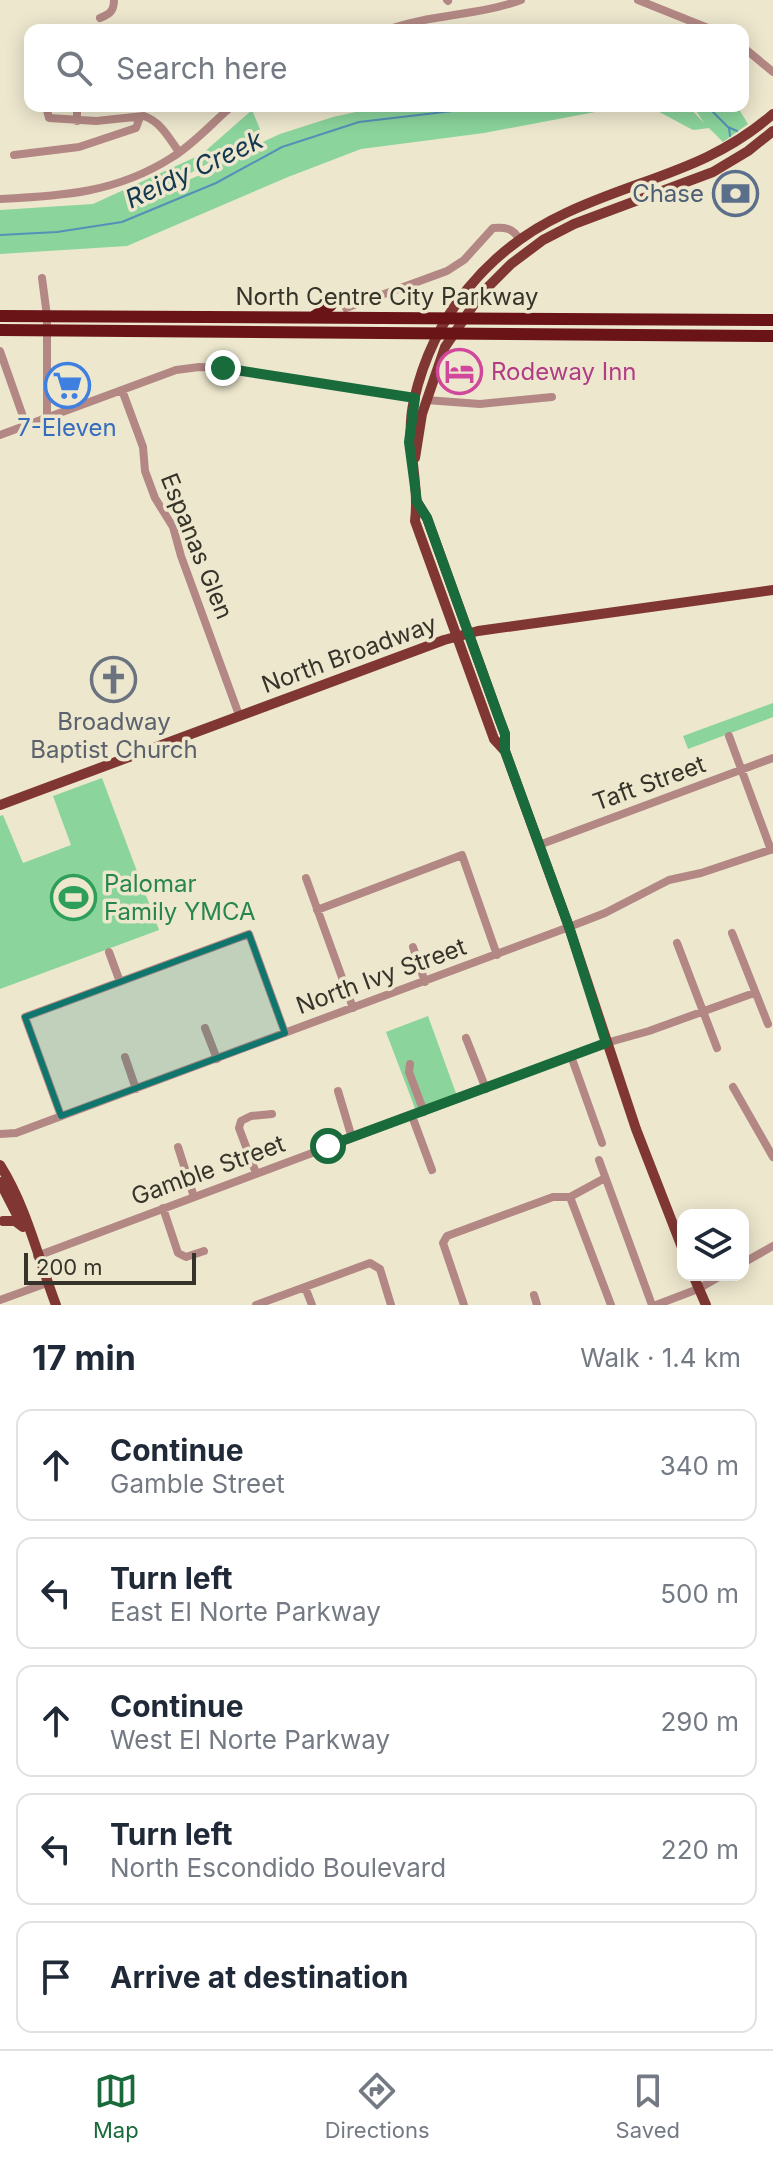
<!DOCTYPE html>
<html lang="en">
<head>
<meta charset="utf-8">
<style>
  :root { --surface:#fff; --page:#f6f6f7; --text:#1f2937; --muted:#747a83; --line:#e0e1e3; --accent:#1a6b3b }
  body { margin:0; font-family:Inter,sans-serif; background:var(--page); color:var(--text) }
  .controls { position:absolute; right:24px; bottom:24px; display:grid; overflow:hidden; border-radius:16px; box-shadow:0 4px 20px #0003 }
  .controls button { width:72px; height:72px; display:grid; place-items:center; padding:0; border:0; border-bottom:2px solid var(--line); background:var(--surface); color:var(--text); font:40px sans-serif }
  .scale { position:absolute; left:24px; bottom:20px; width:172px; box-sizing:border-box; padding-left:8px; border:4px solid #36342a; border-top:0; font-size:22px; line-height:28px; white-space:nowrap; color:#36342a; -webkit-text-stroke:6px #ede7ce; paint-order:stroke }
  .stop { position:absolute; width:24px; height:24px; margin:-18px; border:6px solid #1a6b3b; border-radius:50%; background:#fff }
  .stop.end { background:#1a6b3b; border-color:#fff; box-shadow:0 2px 8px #0008 }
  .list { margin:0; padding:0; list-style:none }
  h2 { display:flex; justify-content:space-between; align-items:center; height:104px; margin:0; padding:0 32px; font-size:34px }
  h2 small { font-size:26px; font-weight:400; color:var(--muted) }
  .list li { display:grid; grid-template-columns:52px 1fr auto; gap:24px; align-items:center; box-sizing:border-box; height:112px; margin:0 16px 16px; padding:0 16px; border:2px solid var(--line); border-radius:16px }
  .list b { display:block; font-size:30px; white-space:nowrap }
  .list p { margin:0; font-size:26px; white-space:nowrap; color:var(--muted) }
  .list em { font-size:26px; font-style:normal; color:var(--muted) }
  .icon { flex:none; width:44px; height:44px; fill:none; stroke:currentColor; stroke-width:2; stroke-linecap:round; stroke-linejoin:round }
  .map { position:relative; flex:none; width:773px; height:1305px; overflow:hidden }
  .search { position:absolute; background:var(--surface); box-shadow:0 4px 20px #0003; left:24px; right:24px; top:24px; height:88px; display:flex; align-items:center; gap:20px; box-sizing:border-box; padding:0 28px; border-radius:16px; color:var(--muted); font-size:30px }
  .sheet { height:744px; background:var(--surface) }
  nav { display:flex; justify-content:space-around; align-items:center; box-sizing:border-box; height:112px; border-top:2px solid var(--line); background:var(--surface); font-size:22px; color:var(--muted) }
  nav a { display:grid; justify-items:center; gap:4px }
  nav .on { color:var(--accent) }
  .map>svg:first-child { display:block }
  .green { fill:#8bd49c }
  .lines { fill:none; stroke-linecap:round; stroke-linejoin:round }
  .stream { stroke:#5391b7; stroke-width:2 }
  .minor { stroke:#b38884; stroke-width:8 }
  .major { stroke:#803734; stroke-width:10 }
  .highway { stroke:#6b1418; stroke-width:12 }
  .route { stroke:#1a6b3b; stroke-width:10 }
  .marked { fill:#0f766e; fill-opacity:0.2; stroke:#0f766e; stroke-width:6; stroke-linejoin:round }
  .labels { text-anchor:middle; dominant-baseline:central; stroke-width:7; stroke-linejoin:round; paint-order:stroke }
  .service-label { font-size:24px; fill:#4e5e75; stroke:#ede7ce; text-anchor:end }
  .street-label { font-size:24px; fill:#36342a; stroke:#ede7ce }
  .hotel-label { font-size:24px; fill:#b23c85; stroke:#ede7ce; text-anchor:start }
  .shop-label { font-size:24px; fill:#366cbe; stroke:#ede7ce }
  .worship-label { font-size:24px; fill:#5b616d; stroke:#ede7ce }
  .leisure-label { font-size:24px; fill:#27864d; stroke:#ede7ce; text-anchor:start }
  .water-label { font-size:26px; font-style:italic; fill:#133951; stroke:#ede7ce }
</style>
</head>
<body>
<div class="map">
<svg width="773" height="1305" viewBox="0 0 773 1305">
  <rect width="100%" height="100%" fill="#ede7ce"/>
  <path class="green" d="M 383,106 L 627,106 L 484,133 L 361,149 L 288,177 L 127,246 L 0,254 L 0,210 L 93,204 L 202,154 L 252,110 L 262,134 L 143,199 L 200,175 L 232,156 L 280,134 L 333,117 Z
    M 648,106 L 688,106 L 704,123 L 693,106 L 737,106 L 748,124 L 723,142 L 709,128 L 693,130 Z
    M 773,703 L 773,717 L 688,749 L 683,736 Z
    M 102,778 L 159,930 L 0,989 L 0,816 L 3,815 L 23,863 L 71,845 L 53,796 Z
    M 428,1016 L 457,1096 L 416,1111 L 386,1032 Z"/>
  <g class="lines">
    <path class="stream" d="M 707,106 L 728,127 L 737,131
      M 729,128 L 730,136
      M 0,235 L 57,232 L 122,222 L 216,183 L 282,147 L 359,122 L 495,106"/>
    <path class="minor" d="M 447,0 L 448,1
      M 638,0 L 713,30
      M 100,18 C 110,14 114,11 114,0
      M 387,30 C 430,14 478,16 521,0
      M 743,47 L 773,72
      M 46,106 L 49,118 L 96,121 L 144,116 C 161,122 169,138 179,152
      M 77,121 L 77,106
      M 14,155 L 79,147 L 136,128 L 140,117
      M 0,199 C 62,196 116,193 171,158 C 194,144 212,123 232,106
      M 42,278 L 47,316 L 47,417
      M 346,308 L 447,271 L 464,260 L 493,228 C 505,227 513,228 519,239
      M 0,351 L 26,425
      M 122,390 L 143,447 L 145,471 L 155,498 L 173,527 L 181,556 L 239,715
      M 426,400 L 480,404 L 552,397
      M 0,435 L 176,370 L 199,367 L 223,368 L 415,398
      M 729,736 L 771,850
      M 539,845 L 773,758
      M 306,878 L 353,1008
      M 317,910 L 462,855 L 497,955
      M 732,933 L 768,1024
      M 677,943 L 717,1048
      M 413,947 L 425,982
      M 109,952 L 120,982
      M 205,1028 L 217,1059
      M 466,1038 L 486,1089
      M 571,1056 L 602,1143
      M 125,1057 L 136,1089
      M 410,1064 L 409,1072 L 424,1112
      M 733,1087 L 773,1157
      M 338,1091 L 352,1138
      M 61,1116 L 25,1017 L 249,934 L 285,1033
      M 412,1116 L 432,1170
      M 0,1134 L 16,1133 L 569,927 L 605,913 L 669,880 L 701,873 L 773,849
      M 178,1147 L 194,1197
      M 599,1160 L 652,1305
      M 256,1173 L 239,1128 L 241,1121 L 251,1116 L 272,1114
      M 570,1197 L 611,1305
      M 570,1197 L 605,1178
      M 163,1208 L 178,1253 L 186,1257 L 204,1251
      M 37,1256 L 606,1043 L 649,1031 L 754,993
      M 743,1263 L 773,1246
      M 305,1287 L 312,1305
      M 534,1295 L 537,1305
      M 0,1300 L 47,1283
      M 256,1305 L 370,1263 L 380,1269 L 391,1305
      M 464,1305 L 443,1243 L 447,1236 L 553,1197 L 570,1197
      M 656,1305 L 698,1289 L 722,1275"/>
    <path class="major" d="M 415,458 L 422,414 L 445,347 L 481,294 L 511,264 L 543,240 L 574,224 L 713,172 L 748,151 L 773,131
      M 417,502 L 427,518 L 499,718 L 505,734 L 505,751 L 569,927 L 636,1129 L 683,1250
      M 505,751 L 494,739 L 415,521 C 420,478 404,443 414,400 C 433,316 488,249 566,213 C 640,178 709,170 773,114
      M 0,805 L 444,640 L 478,631 L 773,590
      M 0,1165 C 27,1208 38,1258 56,1305
      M 0,1182 L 21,1223
      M 3,1221 L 15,1221 L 23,1227
      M 693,1275 L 706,1305"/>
    <path class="highway" d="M 0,316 L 773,320
      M 315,316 L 331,305 L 334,297
      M 0,330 L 773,336"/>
  </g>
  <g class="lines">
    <path class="route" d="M 223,368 L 415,398 L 409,442 L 417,502 L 427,518 L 499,718 L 505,734 L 505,751 L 569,927 L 606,1043 L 328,1146"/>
  </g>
  <path class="marked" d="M 249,934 L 285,1033 L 61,1116 L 25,1017 Z"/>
  <defs>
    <symbol id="bank-ring" viewBox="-11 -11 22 22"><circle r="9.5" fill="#ede7ce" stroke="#5c6f8a" stroke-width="1.5"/><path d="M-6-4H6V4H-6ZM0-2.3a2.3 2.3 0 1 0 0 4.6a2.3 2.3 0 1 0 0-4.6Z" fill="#5c6f8a"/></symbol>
    <symbol id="hotel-ring" viewBox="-11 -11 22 22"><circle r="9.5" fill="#ede7ce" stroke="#d1479c" stroke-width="1.5"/><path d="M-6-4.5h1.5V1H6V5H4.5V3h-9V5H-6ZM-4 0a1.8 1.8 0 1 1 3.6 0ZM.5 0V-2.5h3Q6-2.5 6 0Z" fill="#d1479c"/></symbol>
    <symbol id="supermarket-ring" viewBox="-11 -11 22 22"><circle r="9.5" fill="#ede7ce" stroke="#3f7fe0" stroke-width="1.5"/><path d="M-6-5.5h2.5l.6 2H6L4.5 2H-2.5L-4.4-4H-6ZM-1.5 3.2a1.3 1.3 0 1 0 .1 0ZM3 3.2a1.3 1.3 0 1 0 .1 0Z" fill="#3f7fe0"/></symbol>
    <symbol id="church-ring" viewBox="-11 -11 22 22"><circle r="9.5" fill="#ede7ce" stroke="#6b7280" stroke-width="1.5"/><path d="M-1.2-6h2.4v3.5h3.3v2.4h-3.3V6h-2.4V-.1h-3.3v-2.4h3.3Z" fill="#6b7280"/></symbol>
    <symbol id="stadium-ring" viewBox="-11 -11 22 22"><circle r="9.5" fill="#ede7ce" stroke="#2e9e5b" stroke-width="1.5"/><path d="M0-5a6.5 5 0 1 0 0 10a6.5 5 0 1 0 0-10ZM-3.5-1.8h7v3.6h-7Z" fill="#2e9e5b"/></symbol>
  </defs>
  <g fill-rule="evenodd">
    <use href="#bank-ring" x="710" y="168" width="51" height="51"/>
    <use href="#hotel-ring" x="434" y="346" width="51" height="51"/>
    <use href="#supermarket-ring" x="42" y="360" width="51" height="51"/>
    <use href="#church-ring" x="88" y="654" width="51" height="51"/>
    <use href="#stadium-ring" x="48" y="872" width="51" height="51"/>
  </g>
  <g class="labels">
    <g class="service-label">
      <text x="704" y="193">Chase</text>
    </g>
    <g class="street-label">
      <text x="387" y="296">North Centre City Parkway</text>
      <text transform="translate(197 546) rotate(68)">Espanas Glen</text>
      <text transform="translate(349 654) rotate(-20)">North Broadway</text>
      <text transform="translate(649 783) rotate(-20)">Taft Street</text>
      <text transform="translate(381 976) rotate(-20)">North Ivy Street</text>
      <text transform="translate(208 1170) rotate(-20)">Gamble Street</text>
    </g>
    <g class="hotel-label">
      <text x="491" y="371">Rodeway Inn</text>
    </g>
    <g class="shop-label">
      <text x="67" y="427">7-Eleven</text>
    </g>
    <g class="worship-label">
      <text x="114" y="721">Broadway<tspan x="114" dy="28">Baptist Church</tspan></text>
    </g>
    <g class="leisure-label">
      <text x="104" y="883">Palomar<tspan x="104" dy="28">Family YMCA</tspan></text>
    </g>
    <g class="water-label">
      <text transform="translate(194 169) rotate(-25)">Reidy Creek</text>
    </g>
  </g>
</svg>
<div class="controls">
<button><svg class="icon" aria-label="layers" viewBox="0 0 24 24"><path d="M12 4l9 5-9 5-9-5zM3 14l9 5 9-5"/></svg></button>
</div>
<div class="scale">200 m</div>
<div class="stop" style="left:328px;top:1146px"></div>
<div class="stop end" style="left:223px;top:368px"></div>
<div class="search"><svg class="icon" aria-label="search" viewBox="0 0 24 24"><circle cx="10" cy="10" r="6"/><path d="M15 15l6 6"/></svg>Search here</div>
</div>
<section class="sheet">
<h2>17 min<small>Walk · 1.4 km</small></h2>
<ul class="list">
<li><svg class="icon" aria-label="ahead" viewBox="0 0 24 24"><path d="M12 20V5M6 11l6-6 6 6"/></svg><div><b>Continue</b><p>Gamble Street</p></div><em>340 m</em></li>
<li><svg class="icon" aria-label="left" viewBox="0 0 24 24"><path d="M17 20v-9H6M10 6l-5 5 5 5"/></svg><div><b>Turn left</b><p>East El Norte Parkway</p></div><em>500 m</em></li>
<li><svg class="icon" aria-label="ahead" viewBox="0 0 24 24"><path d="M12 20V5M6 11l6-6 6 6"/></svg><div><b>Continue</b><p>West El Norte Parkway</p></div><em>290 m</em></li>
<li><svg class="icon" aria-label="left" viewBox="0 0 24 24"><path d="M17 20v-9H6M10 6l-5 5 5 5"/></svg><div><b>Turn left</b><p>North Escondido Boulevard</p></div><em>220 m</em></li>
<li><svg class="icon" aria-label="arrive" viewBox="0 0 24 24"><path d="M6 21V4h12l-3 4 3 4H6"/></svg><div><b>Arrive at destination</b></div></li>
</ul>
</section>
<nav>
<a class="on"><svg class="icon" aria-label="map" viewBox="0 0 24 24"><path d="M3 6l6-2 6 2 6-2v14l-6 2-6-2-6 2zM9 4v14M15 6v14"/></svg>Map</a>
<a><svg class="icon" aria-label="directions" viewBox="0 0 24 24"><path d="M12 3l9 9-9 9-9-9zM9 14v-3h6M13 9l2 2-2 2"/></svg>Directions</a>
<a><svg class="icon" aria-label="saved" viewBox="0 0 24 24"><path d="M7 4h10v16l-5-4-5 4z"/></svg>Saved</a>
</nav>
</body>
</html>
